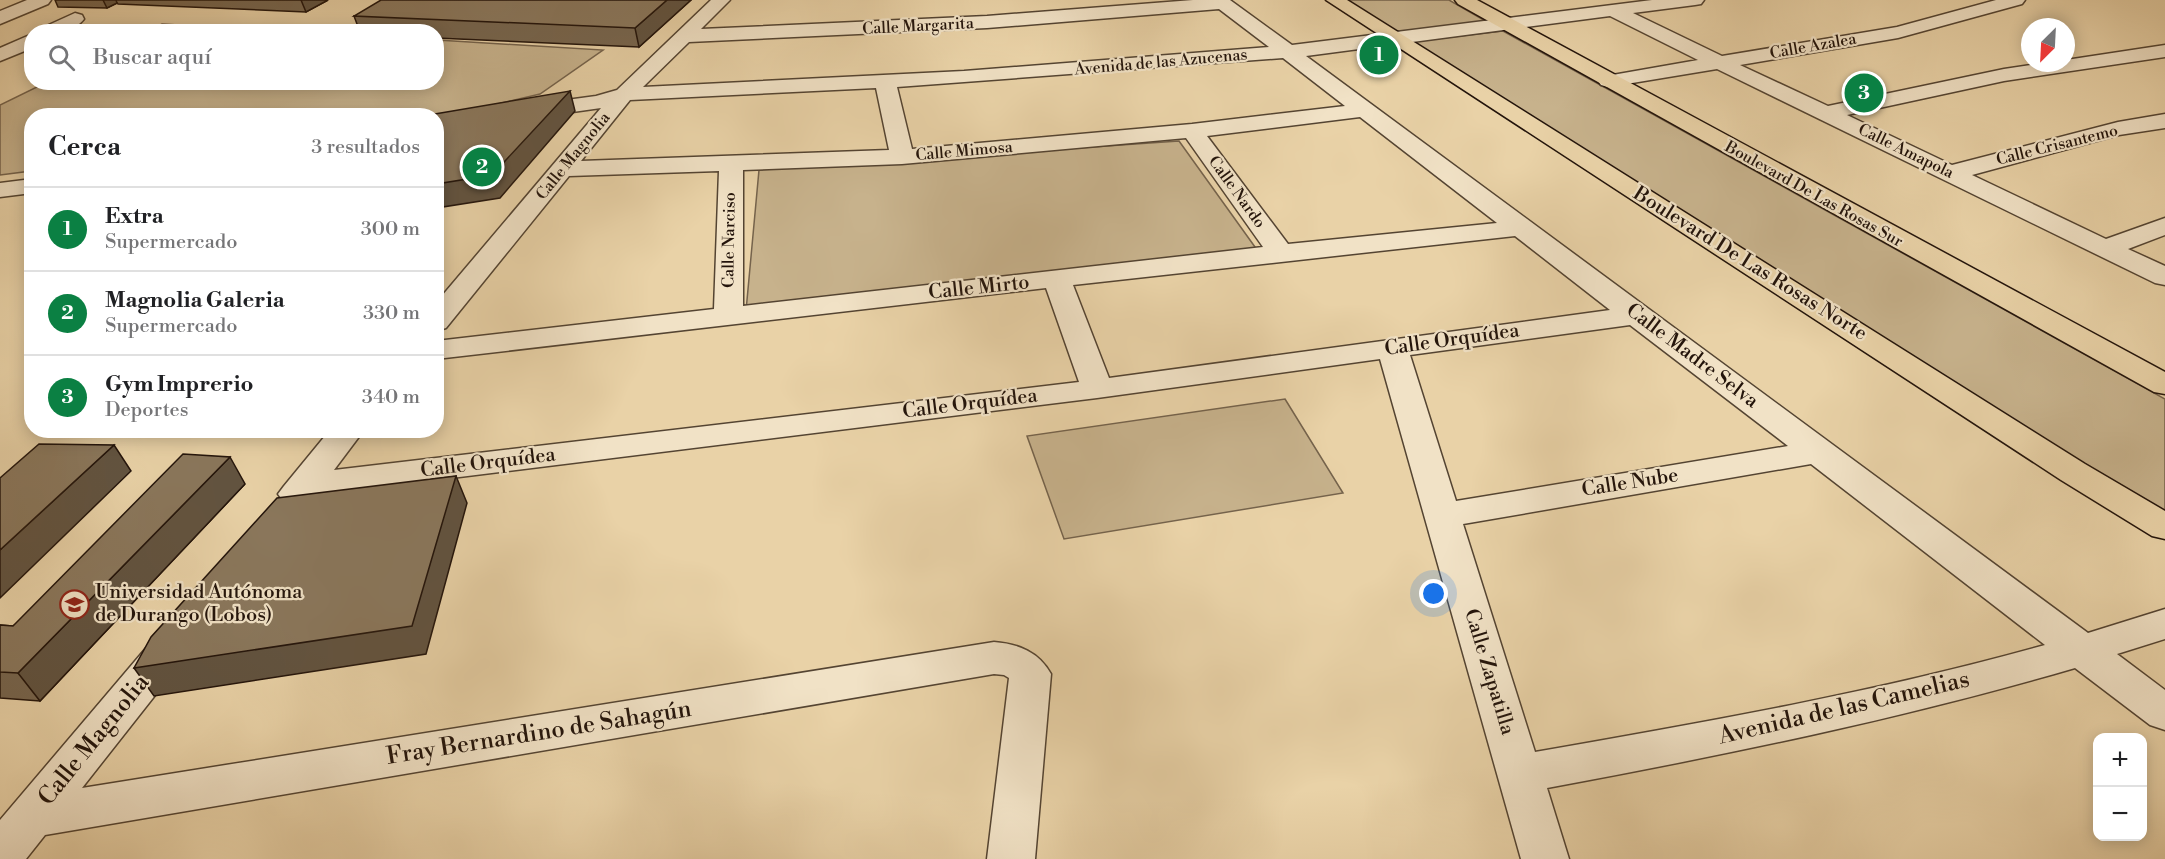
<!DOCTYPE html>
<html lang="es">
<head>
<meta charset="utf-8">
<style>
  :root { --surface:#fff; --page:#f2f2f2; --text:#202124; --muted:#757577; --line:#e0e0e0; --accent:#0b8043 }
  body { margin:0; font-family:"Libre Bodoni",serif; background:var(--page); color:var(--text) }
  .controls { position:absolute; right:18px; bottom:18px; display:grid; overflow:hidden; border-radius:12px; box-shadow:0 3px 15px #0003 }
  .controls button { width:54px; height:54px; display:grid; place-items:center; padding:0; border:0; border-bottom:2px solid var(--line); background:var(--surface); color:var(--text); font:30px sans-serif }
  .compass { position:absolute; left:2021px; top:18px; width:54px; height:54px; border-radius:50%; background:var(--surface); box-shadow:0 3px 15px #0003; rotate:204deg }
  .you { position:absolute; left:1434px; top:594px; width:21px; height:21px; margin:-15px; border:4px solid #fff; border-radius:50%; background:#1a73e8; box-shadow:0 0 0 9px #1a73e833 }
  .badge { display:grid; place-items:center; width:39px; height:39px; border-radius:50%; background:var(--accent); color:#fff; font-size:20px; font-weight:700 }
  .pin { position:absolute; translate:-50% -50%; border:3px solid #fff; box-shadow:0 2px 6px #0006 }
  .list { margin:0; padding:0; list-style:none }
  h2 { display:flex; justify-content:space-between; align-items:center; height:78px; margin:0; padding:0 24px; font-size:26px }
  h2 small { font-size:20px; font-weight:400; color:var(--muted) }
  .list li { display:grid; grid-template-columns:39px 1fr auto; gap:18px; align-items:center; box-sizing:border-box; height:84px; padding:0 24px; border-top:2px solid var(--line) }
  .list b { display:block; font-size:22px; white-space:nowrap }
  .list p { margin:0; font-size:20px; white-space:nowrap; color:var(--muted) }
  .list em { font-size:20px; font-style:normal; color:var(--muted) }
  .icon { flex:none; width:33px; height:33px; fill:none; stroke:currentColor; stroke-width:2; stroke-linecap:round; stroke-linejoin:round }
  .map { position:relative; flex:none; width:2165px; height:859px; overflow:hidden }
  .search { position:absolute; background:var(--surface); box-shadow:0 3px 15px #0003; left:24px; top:24px; width:420px; height:66px; display:flex; align-items:center; gap:15px; box-sizing:border-box; padding:0 21px; border-radius:24px; color:var(--muted); font-size:22px }
  .panel { position:absolute; background:var(--surface); box-shadow:0 3px 15px #0003; left:24px; top:108px; width:420px; height:330px; border-radius:24px }
  .map>svg:first-child { display:block }
  .green { fill:#c7b28c; stroke:#75634c; stroke-width:1.5 }
  .lines { fill:none; stroke-linecap:round; stroke-linejoin:round }
  .minor-casing { stroke:#544432; stroke-width:3 }
  .major-casing { stroke:#23140b; stroke-width:3 }
  .minor { fill:#f1e2c6; fill-rule:evenodd }
  .major { fill:#e9d2a7; fill-rule:evenodd }
  .wall { fill:#77664f; stroke:#23140b; stroke-width:1.5 }
  .shaded-wall { fill:#615340; stroke:#23140b; stroke-width:1.5 }
  .building { fill:#8a775c; stroke:#23140b; stroke-width:1.5 }
  .labels { text-anchor:middle; dominant-baseline:central; stroke-width:4.5; stroke-linejoin:round; paint-order:stroke }
  .far-street-label { font-size:16px; fill:#23140b; stroke:#f1e2c6 }
  .street-label { font-size:20px; fill:#23140b; stroke:#f1e2c6 }
  .poi-label { font-size:20px; fill:#23140b; stroke:#f1e2c6; text-anchor:start }
  .near-street-label { font-size:24px; fill:#23140b; stroke:#f1e2c6 }
</style>
</head>
<body>
<div class="map">
<svg width="2165" height="859" viewBox="0 0 2165 859">
  <rect width="100%" height="100%" fill="#e9d2a7"/>
  <filter id="stains"><feTurbulence type="fractalNoise" baseFrequency=".00333" numOctaves="4"/><feColorMatrix values="0 0 0 0 .2 0 0 0 0 .09 0 0 0 0 .02 0 0 0 .5 -.17"/></filter>
  <radialGradient id="worn" r=".72"><stop offset=".6" stop-color="#630" stop-opacity="0"/><stop offset="1" stop-color="#630" stop-opacity=".3"/></radialGradient>
  <path class="green" d="M 1344,0 L 1449,0 L 1489,23 L 1397,33 Z
    M 162,24 L 284,31 L 148,31 Z
    M 1503,31 L 2165,399 L 2165,517 L 1409,42 Z
    M 437,40 L 603,50 L 540,94 L 437,118 L 436,116 L 32,116 L 31,171 L 0,175 L 0,105 L 45,83 L 436,82 Z
    M 1179,141 L 1260,254 L 746,311 L 759,170 Z
    M 1285,399 L 1343,493 L 1064,539 L 1027,436 Z"/>
  <g class="lines">
    <defs>
      <path id="minor" d="M 27,0 L 51,0 L 48,4 L 0,24 L 0,11 Z
        M 711,0 L 730,0 L 701,29 L 987,16 L 1193,0 L 1230,0 L 1292,45 L 1652,0 L 1704,0 L 1701,4 L 1695,5 L 1633,13 L 1722,56 L 1897,27 L 1996,0 L 2025,0 L 2022,4 L 1898,38 L 1740,65 L 1828,106 L 2004,69 L 2044,63 L 2066,63 L 2066,60 L 2165,45 L 2165,57 L 2004,81 L 1847,115 L 1952,165 L 2118,122 L 2165,114 L 2165,128 L 2119,135 L 1972,175 L 2106,239 L 2165,218 L 2165,235 L 2128,249 L 2165,266 L 2165,285 L 2155,283 L 1717,69 L 1608,87 L 1601,85 L 1598,81 L 1601,77 L 1698,60 L 1610,16 L 1306,56 L 2088,633 L 2165,609 L 2165,639 L 2117,654 L 2165,690 L 2165,730 L 2150,725 L 2075,668 C 1901,719 1725,755 1547,788 L 1569,859 L 1521,859 L 1380,359 L 1097,398 L 314,495 C 305,506 297,506 284,502 L 278,494 L 284,486 L 330,430 L 364,430 L 334,470 L 1079,382 L 1046,288 L 436,359 L 436,341 L 714,309 L 719,171 L 569,176 L 446,328 L 436,331 L 436,303 L 601,108 L 530,118 L 522,116 L 519,111 L 522,106 L 596,96 L 617,90 ZM 1219,9 L 1269,47 L 964,71 L 643,87 L 689,42 L 987,28 ZM 1283,58 L 1345,106 L 1192,124 L 912,149 L 897,87 ZM 876,88 L 889,150 L 581,161 L 630,100 ZM 1360,117 L 1497,223 L 1288,244 L 1207,136 ZM 1186,138 L 1263,247 L 743,306 L 743,170 L 902,164 ZM 1515,236 L 1610,310 L 1109,378 L 1073,285 ZM 1630,325 L 1788,446 L 1456,501 L 1410,355 ZM 1811,464 L 2045,645 C 1878,692 1707,722 1535,752 L 1463,524 Z
        M 75,13 L 82,15 L 84,19 C 73,33 56,32 40,32 L 42,28 Z
        M 32,34 L 32,48 L 0,61 L 0,48 Z
        M 32,179 L 32,193 L 0,197 L 0,183 Z
        M 172,630 L 186,634 L 192,645 L 186,656 L 82,788 L 994,642 C 1019,644 1039,652 1051,674 L 1035,859 L 987,859 L 1009,678 L 1004,675 L 994,674 L 45,835 L 26,859 L 0,859 L 0,820 L 158,634 Z"/>
      <path id="major" d="M 1326,0 L 1347,0 L 2085,464 L 2165,511 L 2165,539 L 2152,536 L 2061,480 Z
        M 1455,0 L 1477,0 L 2165,372 L 2165,394 L 2154,392 L 1458,4 Z"/>
    </defs>
    <use href="#minor" class="minor-casing"/>
    <use href="#major" class="major-casing"/>
    <use href="#minor" class="minor"/>
    <use href="#major" class="major"/>
  </g>
  <path class="wall" d="M 55,0 L 328,0 L 306,12 L 118,4 L 117,3 L 107,8 L 58,7 Z
    M 691,0 L 639,47 L 436,38 L 436,32 L 360,32 L 354,16 Z
    M 245,484 L 40,701 L 0,698 L 0,625 L 13,626 Z"/>
  <path class="shaded-wall" d="M 103,0 L 116,0 L 117,3 L 107,8 Z
    M 301,0 L 328,0 L 306,12 Z
    M 667,0 L 691,0 L 639,47 L 635,28 Z
    M 570,91 L 575,111 L 500,198 L 436,208 L 436,184 Z
    M 114,445 L 131,471 L 0,598 L 0,550 Z
    M 230,457 L 245,484 L 40,701 L 18,673 Z
    M 456,476 L 467,503 L 426,654 L 154,696 L 134,668 Z"/>
  <path class="building" d="M 381,0 L 667,0 L 635,28 L 354,16 Z
    M 570,91 L 492,175 L 436,184 L 436,116 L 423,116 Z
    M 39,444 L 114,445 L 0,550 L 0,478 Z
    M 183,454 L 230,457 L 18,673 L 0,672 L 0,625 L 13,626 Z
    M 456,476 L 412,626 L 134,668 L 151,637 L 277,498 Z"/>
  <defs>
    <symbol id="university-ring" viewBox="-11 -11 22 22"><circle r="9.5" fill="#f1e2c6" stroke="#8f2418" stroke-width="1.5"/><path d="M0-5L7-2L0 1L-7-2ZM-4 1L0 2.5L4 1V4Q0 6-4 4Z" fill="#8f2418"/></symbol>
  </defs>
  <g fill-rule="evenodd">
    <use href="#university-ring" x="58" y="588" width="33" height="33"/>
  </g>
  <g class="labels">
    <g class="far-street-label">
      <text transform="translate(918 26) rotate(-3)">Calle Margarita</text>
      <text transform="translate(1813 46) rotate(-10)">Calle Azalea</text>
      <text transform="translate(1161 62) rotate(-5)">Avenida de las Azucenas</text>
      <text transform="translate(2057 145) rotate(-14)">Calle Crisantemo</text>
      <text transform="translate(964 151) rotate(-5)">Calle Mimosa</text>
      <text transform="translate(1906 151) rotate(26)">Calle Amapola</text>
      <text transform="translate(573 156) rotate(-51)">Calle Magnolia</text>
      <text transform="translate(1237 192) rotate(54)">Calle Nardo</text>
      <text transform="translate(1814 194) rotate(29)">Boulevard De Las Rosas Sur</text>
      <text transform="translate(729 240) rotate(-89)">Calle Narciso</text>
    </g>
    <g class="street-label">
      <text transform="translate(1750 264) rotate(32)">Boulevard De Las Rosas Norte</text>
      <text transform="translate(979 288) rotate(-6)">Calle Mirto</text>
      <text transform="translate(1452 340) rotate(-8)">Calle Orquídea</text>
      <text transform="translate(1692 356) rotate(37)">Calle Madre Selva</text>
      <text transform="translate(970 404) rotate(-7)">Calle Orquídea</text>
      <text transform="translate(488 463) rotate(-7)">Calle Orquídea</text>
      <text transform="translate(1630 483) rotate(-9)">Calle Nube</text>
      <text transform="translate(1489 672) rotate(73)">Calle Zapatilla</text>
    </g>
    <g class="poi-label">
      <text x="95" y="592">Universidad Autónoma<tspan x="95" dy="23">de Durango (Lobos)</tspan></text>
    </g>
    <g class="near-street-label">
      <text transform="translate(1844 708) rotate(-13)">Avenida de las Camelias</text>
      <text transform="translate(539 733) rotate(-9)">Fray Bernardino de Sahagún</text>
      <text transform="translate(94 740) rotate(-51)">Calle Magnolia</text>
    </g>
  </g>
  <rect width="100%" height="100%" filter="url(#stains)"/>
  <rect width="100%" height="100%" fill="url(#worn)"/>
</svg>
<div class="controls">
<button>+</button>
<button>−</button>
</div>
<svg class="compass" viewBox="-18 -18 36 36"><path d="M0-13l5 13h-10z" fill="#e53935"/><path d="M0 13l5-13h-10z" fill="#757577"/></svg>
<div class="you"></div>
<div class="pin badge" style="left:1379px;top:55px">1</div>
<div class="pin badge" style="left:482px;top:167px">2</div>
<div class="pin badge" style="left:1864px;top:93px">3</div>
<div class="search"><svg class="icon" aria-label="search" viewBox="0 0 24 24"><circle cx="10" cy="10" r="6"/><path d="M15 15l6 6"/></svg>Buscar aquí</div>
<section class="panel">
<h2>Cerca<small>3 resultados</small></h2>
<ul class="list">
<li><span class="badge">1</span><div><b>Extra</b><p>Supermercado</p></div><em>300 m</em></li>
<li><span class="badge">2</span><div><b>Magnolia Galeria</b><p>Supermercado</p></div><em>330 m</em></li>
<li><span class="badge">3</span><div><b>Gym Imprerio</b><p>Deportes</p></div><em>340 m</em></li>
</ul>
</section>
</div>
</body>
</html>
